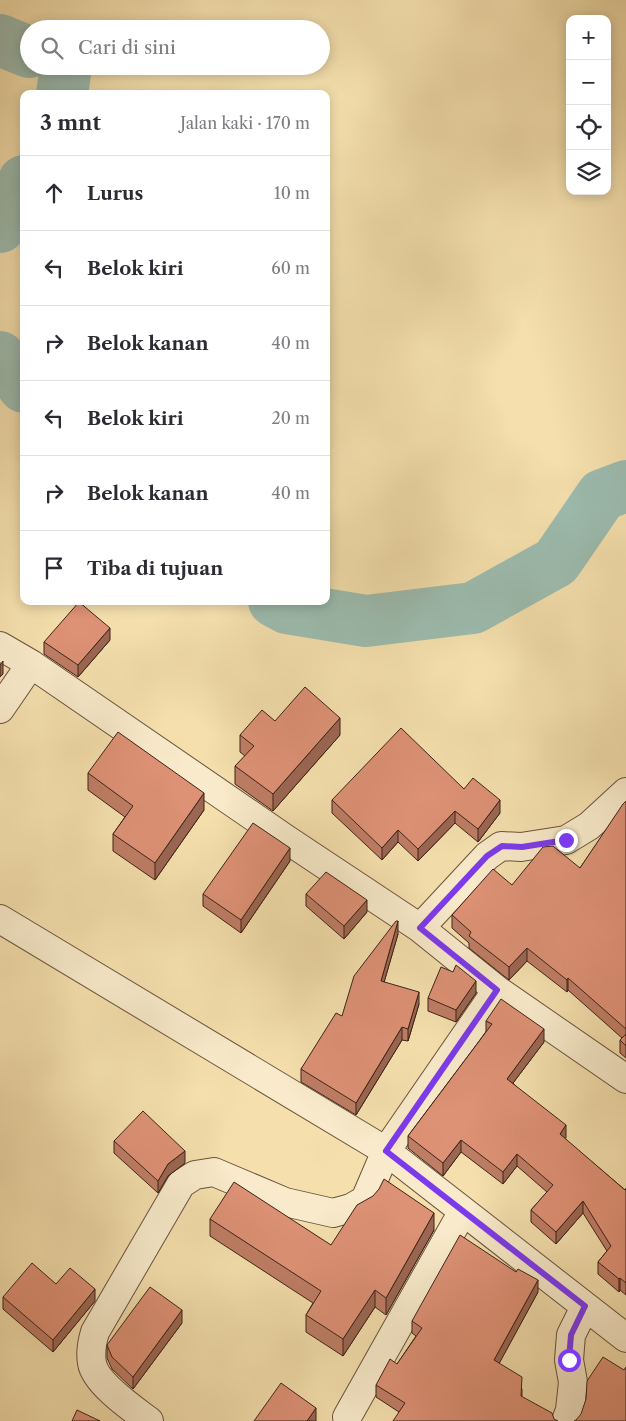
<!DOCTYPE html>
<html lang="id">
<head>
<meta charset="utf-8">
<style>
  :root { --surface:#fff; --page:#f7f7f7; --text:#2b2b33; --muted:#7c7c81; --line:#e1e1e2 }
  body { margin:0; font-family:"Libre Caslon Text",serif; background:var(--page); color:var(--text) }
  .controls { position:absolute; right:15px; top:15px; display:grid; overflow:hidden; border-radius:10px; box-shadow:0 2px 12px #0003 }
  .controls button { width:45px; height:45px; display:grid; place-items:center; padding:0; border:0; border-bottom:1px solid var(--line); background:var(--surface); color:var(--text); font:25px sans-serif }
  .stop { position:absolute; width:15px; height:15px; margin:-11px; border:4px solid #7c3aed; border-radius:50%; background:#fff }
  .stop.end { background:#7c3aed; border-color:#fff; box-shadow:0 1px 5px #0008 }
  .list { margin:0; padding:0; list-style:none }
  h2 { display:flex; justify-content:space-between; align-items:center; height:65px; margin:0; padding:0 20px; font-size:21px }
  h2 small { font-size:16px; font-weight:400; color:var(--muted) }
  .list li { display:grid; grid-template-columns:32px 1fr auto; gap:15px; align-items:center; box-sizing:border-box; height:75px; padding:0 20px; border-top:1px solid var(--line) }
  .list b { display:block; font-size:19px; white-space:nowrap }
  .list em { font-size:16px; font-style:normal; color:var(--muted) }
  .icon { flex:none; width:28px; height:28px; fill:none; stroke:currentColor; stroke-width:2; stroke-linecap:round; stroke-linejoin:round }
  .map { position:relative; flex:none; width:626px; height:1421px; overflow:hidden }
  .search { position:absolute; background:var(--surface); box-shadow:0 2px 12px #0003; left:20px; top:20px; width:310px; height:55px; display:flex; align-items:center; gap:12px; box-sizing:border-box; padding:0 18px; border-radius:28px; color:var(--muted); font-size:19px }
  .panel { position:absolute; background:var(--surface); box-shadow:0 2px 12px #0003; left:20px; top:90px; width:310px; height:515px; border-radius:10px }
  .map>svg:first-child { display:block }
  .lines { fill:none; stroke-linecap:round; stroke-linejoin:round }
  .river { stroke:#9cbcaf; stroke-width:52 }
  .street-casing { stroke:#6a523d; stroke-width:30 }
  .street { stroke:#f8eaca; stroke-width:28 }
  .wall { fill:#be7d65; stroke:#3c2318 }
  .shaded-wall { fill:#9b6652; stroke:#3c2318 }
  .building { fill:#dd9175; stroke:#3c2318 }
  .route { stroke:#7c3aed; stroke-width:6 }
</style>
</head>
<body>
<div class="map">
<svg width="626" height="1421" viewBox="0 0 626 1421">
  <rect width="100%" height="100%" fill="#f4dfad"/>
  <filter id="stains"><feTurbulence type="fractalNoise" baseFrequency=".004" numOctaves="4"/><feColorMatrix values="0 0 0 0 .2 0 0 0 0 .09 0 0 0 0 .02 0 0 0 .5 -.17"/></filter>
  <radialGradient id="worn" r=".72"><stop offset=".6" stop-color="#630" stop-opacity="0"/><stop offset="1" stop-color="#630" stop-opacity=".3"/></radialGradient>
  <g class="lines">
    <path class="river" d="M 0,40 L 29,52
      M 62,94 L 66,66
      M 0,227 L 24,181
      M 0,357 L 24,387
      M 274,601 L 287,608 L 366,621 L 473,608 L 556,562 L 602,495 L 626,486"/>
    <defs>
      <path id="street" d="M 0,646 L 31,664 L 286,839 L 420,928 L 497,990 L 626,1079
        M 0,709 L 31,664
        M 0,919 L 386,1151 L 626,1338
        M 420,928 L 487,856 L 501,846 L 521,847 L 566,840 L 589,826 L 626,792
        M 347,1417 L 463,1211
        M 149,1421 C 133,1409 95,1383 92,1363 C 90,1352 92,1342 95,1332 L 181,1184 L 195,1175 L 214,1172 L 285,1202 L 333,1213 L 351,1208 L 365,1200 L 386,1151 L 497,990
        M 566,1421 L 570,1410 L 573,1382 L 569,1360 L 571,1335 L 585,1307"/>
    </defs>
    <use href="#street" class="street-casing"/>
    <use href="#street" class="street"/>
  </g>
  <path class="wall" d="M 110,640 L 78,677 L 44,654 L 44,642 Z
    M 275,721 L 340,735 L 273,811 L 235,784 L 235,766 L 245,756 L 240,752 L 240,735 Z
    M 88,773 L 204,810 L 155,880 L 113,851 L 113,834 L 125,817 L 88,790 Z
    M 464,789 L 500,813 L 478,842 L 455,823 L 418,861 L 398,842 L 382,860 L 332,813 L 332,800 Z
    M 626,801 L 626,1058 L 620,1053 L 620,1040 L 622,1038 L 568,990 L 567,992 L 527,961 L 509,980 L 469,948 L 469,943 L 452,928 L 452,915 L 512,885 L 580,868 Z
    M 290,861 L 241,933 L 203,906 L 203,894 Z
    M 306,894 L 367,912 L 344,939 L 306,906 Z
    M 398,934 L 384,982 L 419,1004 L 408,1041 L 402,1040 L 356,1115 L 301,1082 L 301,1069 L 342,1016 Z
    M 476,993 L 456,1022 L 428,1011 L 428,998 Z
    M 486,1021 L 544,1042 L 513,1083 L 566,1138 L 565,1139 L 625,1190 L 626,1188 L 626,1295 L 620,1290 L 619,1292 L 598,1274 L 598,1262 L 607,1251 L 583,1213 L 556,1244 L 531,1222 L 531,1210 L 547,1192 L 517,1166 L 503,1184 L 461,1152 L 443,1176 L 408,1148 L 408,1136 L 486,1032 Z
    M 114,1141 L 185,1163 L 168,1176 L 158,1193 L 114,1153 Z
    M 210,1219 L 331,1245 L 434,1230 L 386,1315 L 375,1307 L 343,1356 L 306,1332 L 306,1315 L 313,1303 L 210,1236 Z
    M 538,1292 L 499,1363 L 522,1389 L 522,1396 L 399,1412 L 376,1397 L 376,1385 L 397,1364 L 416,1336 L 412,1333 L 412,1321 Z
    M 3,1297 L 95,1301 L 53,1352 L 3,1309 Z
    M 182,1323 L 133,1389 L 112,1369 L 107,1358 L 107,1345 Z"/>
  <path class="shaded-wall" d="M 110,628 L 110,640 L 78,677 L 78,665 Z
    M 3,661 L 3,674 L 0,677 L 0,665 Z
    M 340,718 L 340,735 L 273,811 L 273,794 Z
    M 204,793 L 204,810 L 155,880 L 155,863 Z
    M 500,800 L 500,813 L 478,842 L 478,829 Z
    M 455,811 L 455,823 L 418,861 L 418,849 Z
    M 398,830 L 398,842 L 382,860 L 382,848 Z
    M 290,848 L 290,861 L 241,933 L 241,920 Z
    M 367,900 L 367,912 L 344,939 L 344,926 Z
    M 398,921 L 398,934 L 381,993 L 381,981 Z
    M 527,948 L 527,961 L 509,980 L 509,967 Z
    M 568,978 L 568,990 L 567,992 L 567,980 Z
    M 476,981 L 476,993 L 456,1022 L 456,1010 Z
    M 419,992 L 419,1004 L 408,1041 L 408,1029 Z
    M 402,1027 L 402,1040 L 356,1115 L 356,1103 Z
    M 544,1029 L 544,1042 L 507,1091 L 507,1079 Z
    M 566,1125 L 566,1138 L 560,1146 L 560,1134 Z
    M 461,1140 L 461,1152 L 443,1176 L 443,1163 Z
    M 185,1151 L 185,1163 L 168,1176 L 158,1193 L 158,1181 L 168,1164 Z
    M 517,1154 L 517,1166 L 503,1184 L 503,1172 Z
    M 583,1201 L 583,1213 L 556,1244 L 556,1232 Z
    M 434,1213 L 434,1230 L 386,1315 L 386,1298 Z
    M 620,1278 L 620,1290 L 619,1292 L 619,1279 Z
    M 538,1280 L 538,1292 L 494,1373 L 494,1360 Z
    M 95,1289 L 95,1301 L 53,1352 L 53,1340 Z
    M 375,1290 L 375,1307 L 343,1356 L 343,1339 Z
    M 182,1310 L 182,1323 L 133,1389 L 133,1377 Z
    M 316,1408 L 316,1421 L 307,1421 Z"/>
  <path class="building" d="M 79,602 L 110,628 L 78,665 L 44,642 Z
    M 305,687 L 340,718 L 273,794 L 235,766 L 254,746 L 240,735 L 262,710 L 275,721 Z
    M 401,728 L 464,789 L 473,778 L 500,800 L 478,829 L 455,811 L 418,849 L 398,830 L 382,848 L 332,800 Z
    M 118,732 L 204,793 L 155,863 L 113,834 L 133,806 L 88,773 Z
    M 626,801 L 626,1029 L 568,978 L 567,980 L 527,948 L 509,967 L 469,936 L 471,932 L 452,915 L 493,869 L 512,885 L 543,847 L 553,846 L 580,868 L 623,804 Z
    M 253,823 L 290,848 L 241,920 L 203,894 Z
    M 326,872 L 367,900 L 344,926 L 306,894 Z
    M 396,921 L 398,921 L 381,981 L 419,992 L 408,1029 L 402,1027 L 356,1103 L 301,1069 L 336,1013 L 342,1016 L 354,976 Z
    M 456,965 L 476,981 L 456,1010 L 428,998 L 441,967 L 453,972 Z
    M 501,999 L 544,1029 L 507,1079 L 566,1125 L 560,1134 L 625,1190 L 626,1188 L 626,1283 L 620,1278 L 619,1279 L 598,1262 L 611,1246 L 583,1201 L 556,1232 L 531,1210 L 553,1185 L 517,1154 L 503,1172 L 461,1140 L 443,1163 L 408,1136 L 492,1024 L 486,1021 Z
    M 626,1034 L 626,1046 L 620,1040 Z
    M 143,1111 L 185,1151 L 168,1164 L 158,1181 L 114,1141 Z
    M 384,1179 L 434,1213 L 386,1298 L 375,1290 L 343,1339 L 306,1315 L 321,1291 L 210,1219 L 234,1182 L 331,1245 L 357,1205 L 373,1196 L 379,1189 Z
    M 460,1235 L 516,1272 L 518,1269 L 538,1280 L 494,1360 L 522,1377 L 521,1396 L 552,1413 L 554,1419 L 558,1421 L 393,1421 L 405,1403 L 376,1385 L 390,1359 L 397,1364 L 422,1328 L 412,1321 Z
    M 32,1263 L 56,1284 L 70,1268 L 95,1289 L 53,1340 L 3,1297 Z
    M 150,1287 L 182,1310 L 133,1377 L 112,1357 L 107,1345 Z
    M 603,1357 L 624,1370 L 626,1367 L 626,1421 L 574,1421 L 576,1420 L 581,1414 L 586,1399 L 587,1381 Z
    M 281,1383 L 316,1408 L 307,1421 L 254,1421 Z
    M 77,1410 L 100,1421 L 72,1421 Z"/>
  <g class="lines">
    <path class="route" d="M 566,840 L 522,847 L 502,846 L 487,856 L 420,928 L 497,990 L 386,1151 L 585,1306 L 571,1335 L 569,1360"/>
  </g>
  <rect width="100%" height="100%" filter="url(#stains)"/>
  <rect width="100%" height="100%" fill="url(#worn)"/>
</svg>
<div class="controls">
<button>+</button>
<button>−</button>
<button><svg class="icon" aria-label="locate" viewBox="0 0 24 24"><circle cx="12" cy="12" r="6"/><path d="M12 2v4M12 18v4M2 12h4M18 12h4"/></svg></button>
<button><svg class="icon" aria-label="layers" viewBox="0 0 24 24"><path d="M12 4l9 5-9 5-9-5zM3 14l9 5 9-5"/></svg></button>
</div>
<div class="stop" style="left:569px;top:1360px"></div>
<div class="stop end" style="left:566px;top:840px"></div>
<div class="search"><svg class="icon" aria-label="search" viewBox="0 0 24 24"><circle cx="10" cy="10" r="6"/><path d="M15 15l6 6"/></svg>Cari di sini</div>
<section class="panel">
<h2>3 mnt<small>Jalan kaki · 170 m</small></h2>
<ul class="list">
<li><svg class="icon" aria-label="ahead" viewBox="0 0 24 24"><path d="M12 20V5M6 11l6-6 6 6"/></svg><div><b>Lurus</b></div><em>10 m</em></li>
<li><svg class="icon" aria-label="left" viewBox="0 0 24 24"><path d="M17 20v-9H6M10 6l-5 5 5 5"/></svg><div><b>Belok kiri</b></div><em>60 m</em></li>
<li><svg class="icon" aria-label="right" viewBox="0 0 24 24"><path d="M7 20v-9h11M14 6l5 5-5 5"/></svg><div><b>Belok kanan</b></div><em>40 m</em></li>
<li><svg class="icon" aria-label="left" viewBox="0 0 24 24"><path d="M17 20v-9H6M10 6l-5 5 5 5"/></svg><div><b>Belok kiri</b></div><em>20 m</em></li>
<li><svg class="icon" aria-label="right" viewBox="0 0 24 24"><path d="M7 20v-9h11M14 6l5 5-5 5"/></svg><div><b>Belok kanan</b></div><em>40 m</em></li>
<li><svg class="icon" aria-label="arrive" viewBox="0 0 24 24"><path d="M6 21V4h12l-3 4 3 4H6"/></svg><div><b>Tiba di tujuan</b></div></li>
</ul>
</section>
</div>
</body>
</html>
